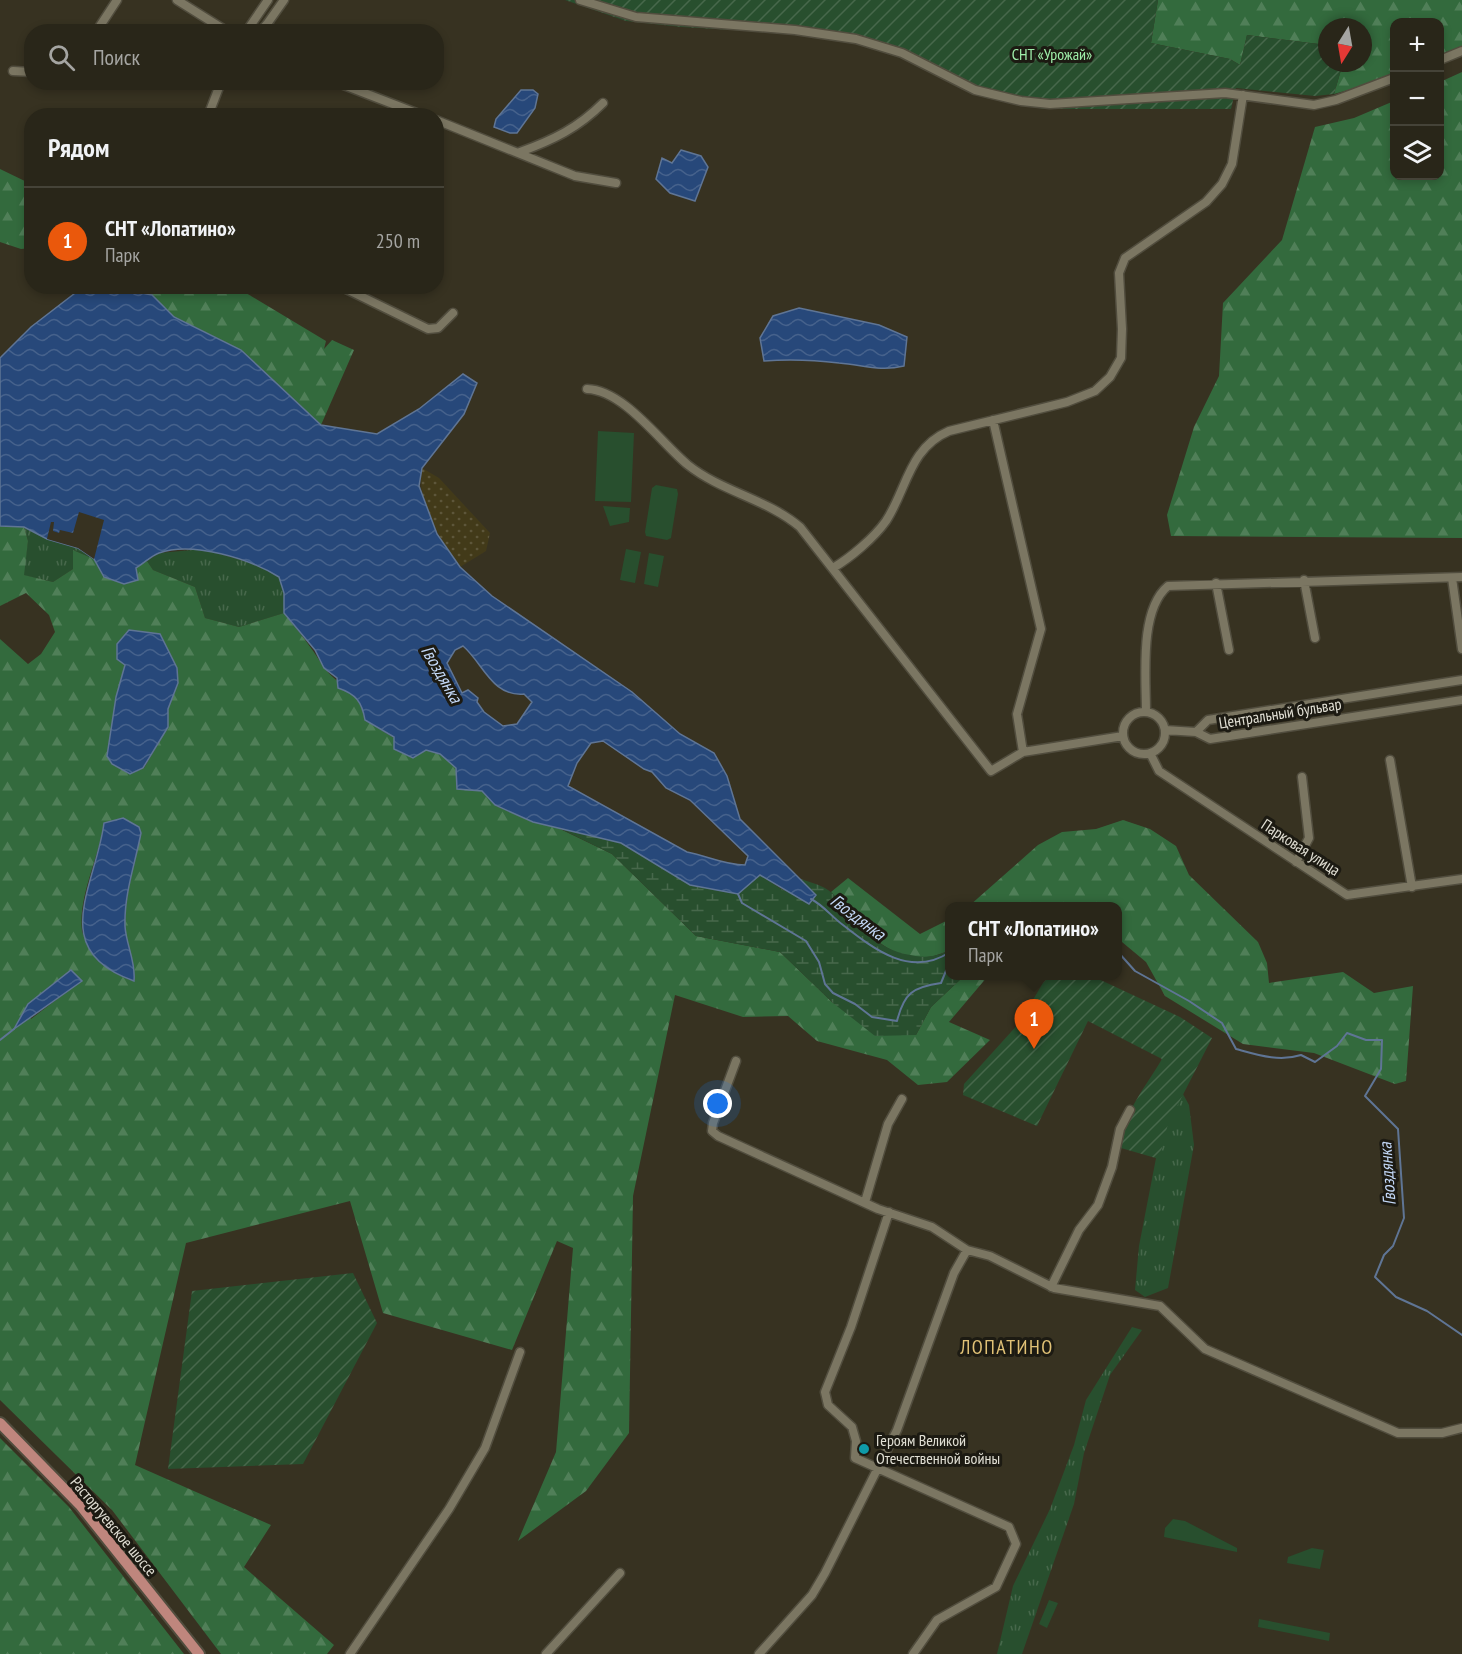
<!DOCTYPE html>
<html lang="ru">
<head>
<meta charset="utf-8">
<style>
  :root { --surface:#292619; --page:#353226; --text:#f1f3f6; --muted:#a5a5a2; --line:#454338; --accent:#ea580c }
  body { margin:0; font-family:"PT Sans Narrow",sans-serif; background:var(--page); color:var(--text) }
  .controls { position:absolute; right:18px; top:18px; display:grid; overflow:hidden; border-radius:12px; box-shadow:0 3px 9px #0003 }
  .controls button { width:54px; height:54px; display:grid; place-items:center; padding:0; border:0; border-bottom:2px solid var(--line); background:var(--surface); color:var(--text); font:30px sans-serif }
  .compass { position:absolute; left:1318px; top:18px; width:54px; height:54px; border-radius:50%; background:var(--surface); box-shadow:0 3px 9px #0003; rotate:191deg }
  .you { position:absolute; left:718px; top:1104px; width:21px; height:21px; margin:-15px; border:4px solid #fff; border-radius:50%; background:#1a73e8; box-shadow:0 0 0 9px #1a73e833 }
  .badge { display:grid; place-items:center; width:39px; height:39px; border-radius:50%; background:var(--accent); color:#fff; font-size:20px; font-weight:700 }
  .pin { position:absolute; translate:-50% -50px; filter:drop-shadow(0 2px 3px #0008) }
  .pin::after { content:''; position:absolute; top:32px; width:21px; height:18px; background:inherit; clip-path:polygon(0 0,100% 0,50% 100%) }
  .popup { position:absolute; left:945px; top:902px; width:177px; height:78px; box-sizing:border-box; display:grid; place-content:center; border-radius:12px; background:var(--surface); filter:drop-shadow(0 2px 4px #0005); font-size:20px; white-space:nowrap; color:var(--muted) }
  .popup b { font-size:22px; color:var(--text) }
  .popup::after { content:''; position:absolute; left:50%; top:100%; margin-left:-12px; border:12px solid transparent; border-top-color:var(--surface) }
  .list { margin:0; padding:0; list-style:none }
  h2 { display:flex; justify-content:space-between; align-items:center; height:78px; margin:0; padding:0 24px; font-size:26px }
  h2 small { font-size:20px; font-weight:400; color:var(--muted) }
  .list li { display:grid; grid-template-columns:39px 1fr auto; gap:18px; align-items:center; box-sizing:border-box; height:108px; padding:0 24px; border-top:2px solid var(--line) }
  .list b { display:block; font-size:22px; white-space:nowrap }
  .list p { margin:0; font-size:20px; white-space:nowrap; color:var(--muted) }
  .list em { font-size:20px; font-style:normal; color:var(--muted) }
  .icon { flex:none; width:33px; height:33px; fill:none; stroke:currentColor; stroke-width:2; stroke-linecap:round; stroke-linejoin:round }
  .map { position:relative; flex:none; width:1462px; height:1654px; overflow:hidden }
  .search { position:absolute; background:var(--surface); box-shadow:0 3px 9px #0003; left:24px; top:24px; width:420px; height:66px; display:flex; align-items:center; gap:15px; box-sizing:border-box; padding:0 21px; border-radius:24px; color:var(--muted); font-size:22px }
  .panel { position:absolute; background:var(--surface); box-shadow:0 3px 9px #0003; left:24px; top:108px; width:420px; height:186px; border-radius:24px }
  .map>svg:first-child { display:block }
  .grass { fill:url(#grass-tufts) }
  .forest { fill:url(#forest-firs); fill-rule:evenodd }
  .wetland { fill:url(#wetland-marsh) }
  .sand { fill:url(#sand-dots) }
  .park { fill:#284f2e }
  .garden { fill:url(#garden-furrows) }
  .water { fill:url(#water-waves); stroke:#5f7595; stroke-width:1.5; fill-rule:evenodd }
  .pier { fill:#373221 }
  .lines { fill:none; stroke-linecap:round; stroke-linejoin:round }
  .stream { stroke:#5f7595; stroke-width:2 }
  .minor-casing { stroke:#514d3e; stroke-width:11 }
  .major-casing { stroke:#514d3e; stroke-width:14 }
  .minor { stroke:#7b7662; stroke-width:8 }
  .major { stroke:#bf867d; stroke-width:10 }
  .culture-dot { fill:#0f9aa8; stroke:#1c1a12; stroke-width:2 }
  .labels { text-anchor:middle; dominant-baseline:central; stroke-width:6; stroke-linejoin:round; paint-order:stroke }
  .park-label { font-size:16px; fill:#9fefaa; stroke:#1c1a12 }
  .street-label { font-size:16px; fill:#e1dfd4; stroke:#1c1a12 }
  .poi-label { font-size:16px; fill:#e1dfd4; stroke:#1c1a12; text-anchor:start }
  .water-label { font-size:18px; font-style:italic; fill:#c3d8f7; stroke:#1c1a12 }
  .quarter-label { font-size:20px; letter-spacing:1.5px; fill:#e0c176; stroke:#1c1a12 }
</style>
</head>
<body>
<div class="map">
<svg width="1462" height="1654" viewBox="0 0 1462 1654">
  <defs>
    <pattern id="grass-tufts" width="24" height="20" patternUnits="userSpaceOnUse" patternTransform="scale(1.5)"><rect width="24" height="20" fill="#284f2e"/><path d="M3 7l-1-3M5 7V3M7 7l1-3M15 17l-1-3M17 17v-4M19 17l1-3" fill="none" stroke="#47684b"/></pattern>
    <pattern id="forest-firs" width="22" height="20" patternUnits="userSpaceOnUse" patternTransform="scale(1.5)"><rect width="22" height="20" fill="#336a3d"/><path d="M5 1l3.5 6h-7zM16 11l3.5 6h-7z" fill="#507f58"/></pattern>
    <pattern id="wetland-marsh" width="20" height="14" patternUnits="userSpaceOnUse" patternTransform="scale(1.5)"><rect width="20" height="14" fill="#284f2e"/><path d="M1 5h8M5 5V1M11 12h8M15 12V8" fill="none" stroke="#47684b"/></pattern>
    <pattern id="sand-dots" width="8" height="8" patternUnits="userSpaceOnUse" patternTransform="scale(1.5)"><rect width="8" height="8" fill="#423a19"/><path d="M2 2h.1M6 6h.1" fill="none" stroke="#5d563a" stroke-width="1.8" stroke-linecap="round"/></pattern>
    <pattern id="garden-furrows" width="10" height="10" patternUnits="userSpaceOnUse" patternTransform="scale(1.5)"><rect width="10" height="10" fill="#284f2e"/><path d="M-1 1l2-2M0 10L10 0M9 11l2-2" fill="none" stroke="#47684b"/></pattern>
    <pattern id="water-waves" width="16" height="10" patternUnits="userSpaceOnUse" patternTransform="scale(1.5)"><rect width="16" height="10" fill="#27487a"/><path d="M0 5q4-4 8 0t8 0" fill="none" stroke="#46628c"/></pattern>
  </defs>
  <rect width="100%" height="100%" fill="#373221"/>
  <path class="grass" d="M 24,527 L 47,539 L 78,548 L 94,559 L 73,550 L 73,569 L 53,582 L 23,575 L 28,541 Z
    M 203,549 L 261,566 L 279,577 L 284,593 L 284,613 L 239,627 L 205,618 L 195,587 L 153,570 L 147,561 L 159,553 Z
    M 1178,1085 L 1189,1105 L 1194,1145 L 1168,1288 L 1145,1297 L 1135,1290 L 1139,1246 L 1169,1091 Z
    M 1132,1327 L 1142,1330 L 1110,1375 L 1084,1453 L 1074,1504 L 1022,1654 L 997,1654 L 1013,1586 L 1050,1509 L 1074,1445 L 1086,1400 Z"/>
  <path class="forest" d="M 1158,0 L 1462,0 L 1462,47 L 1440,57 L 1440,22 L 1394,22 L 1394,77 L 1334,94 L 1343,63 L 1363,63 L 1363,27 L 1327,27 L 1327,45 L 1247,35 L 1240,65 L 1230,59 L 1151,43 Z
    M 1462,72 L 1462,538 L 1171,536 L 1167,515 L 1194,427 L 1219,376 L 1223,303 L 1282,240 L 1315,127 L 1354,118 L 1394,101 L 1394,176 L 1440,176 L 1440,82 Z
    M 0,169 L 31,184 L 31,248 L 21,249 L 0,242 Z
    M 110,287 L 236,287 L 326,341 L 324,349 L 332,340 L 354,350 L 321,425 L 241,350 L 174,317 L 152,295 Z
    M 0,526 L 24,527 L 28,541 L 24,575 L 53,582 L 73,569 L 73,550 L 94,559 L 104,577 L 136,568 L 147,561 L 153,570 L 195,587 L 205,618 L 239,627 L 284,613 C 298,630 311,647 323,666 C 338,688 359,687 365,720 L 394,738 L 440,754 L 456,768 L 457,789 L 482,791 L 496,806 L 533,822 L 556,827 L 612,854 L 696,936 L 780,952 L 833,1003 L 916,1035 L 931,1007 L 964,976 L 988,976 L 949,1022 L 990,1040 L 947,1082 L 918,1085 L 887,1060 L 817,1041 L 788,1016 L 743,1017 L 675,995 L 633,1196 L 629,1433 L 586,1491 L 518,1541 L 556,1452 L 573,1248 L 557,1241 L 512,1350 L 383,1313 L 350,1201 L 186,1243 L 135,1465 L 271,1525 L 244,1567 L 334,1645 L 327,1654 L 221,1654 L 112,1510 L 0,1400 L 0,639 L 28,664 L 41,654 L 55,632 L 49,615 L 26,593 L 0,606 ZM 160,634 L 177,668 L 178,683 L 168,709 L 168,727 L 144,768 L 130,774 L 107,756 L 116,697 L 125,665 ZM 104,823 L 138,847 C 132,873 125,898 125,926 C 126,945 136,961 133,981 C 116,975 104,967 94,951 C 91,945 83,937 82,931 C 78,896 99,858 104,823 ZM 71,970 L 81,981 L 31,1019 L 28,1004 Z
    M 1123,820 L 1150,829 L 1176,846 L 1189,875 L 1258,942 L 1267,963 L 1269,983 L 1343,972 L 1374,993 L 1413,986 L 1406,1081 L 1395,1084 L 1314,1053 L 1243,1044 L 1165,996 L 1146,962 L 1122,942 L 1118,927 L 1118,906 L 969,906 L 1038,845 L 1062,832 L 1096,829 Z
    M 848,878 L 920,934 L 950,919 L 950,950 C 896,976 862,928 831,892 Z
    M 0,1438 L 69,1507 L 184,1654 L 0,1654 Z"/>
  <path class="wetland" d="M 557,827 L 621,843 L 662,868 L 760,875 L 783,890 L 816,895 L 798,878 C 809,882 823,885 832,893 C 860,917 865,944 905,954 C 923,958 934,958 950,950 L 950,976 L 964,976 L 931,1007 L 916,1035 L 875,1036 L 833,1003 L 780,952 L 696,936 L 612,854 Z"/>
  <path class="sand" d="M 422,468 L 439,478 L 490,533 L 486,551 L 460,567 C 440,538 416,505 422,468 Z"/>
  <path class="park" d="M 598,431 L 634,433 L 631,502 L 595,501 Z
    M 656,485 L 677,489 L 678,494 L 671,538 L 667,540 L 646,536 L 645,532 L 652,488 Z
    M 603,506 L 630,508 L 629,522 L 610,526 Z
    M 626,549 L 641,552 L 635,583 L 620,580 Z
    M 649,553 L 664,556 L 658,587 L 644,584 Z
    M 1173,1519 L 1185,1521 L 1237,1548 L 1237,1552 L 1164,1537 L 1165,1528 Z
    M 1312,1548 L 1324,1550 L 1320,1569 L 1287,1563 L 1288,1557 Z
    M 1049,1600 L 1058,1603 L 1047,1628 L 1039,1624 Z
    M 1259,1619 L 1330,1633 L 1329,1641 L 1258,1627 Z"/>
  <path class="garden" d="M 565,0 L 1158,0 L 1151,43 L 1230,59 L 1240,65 L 1247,35 L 1327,45 L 1327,63 L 1343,63 L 1334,94 L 1315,96 L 1236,88 L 1231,109 L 1044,109 L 973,94 L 904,59 L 857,43 L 802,34 L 682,27 L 626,21 Z
    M 1047,976 L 1092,976 L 1180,1017 L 1212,1038 L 1168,1124 L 1159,1159 L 1121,1148 C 1119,1118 1147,1085 1162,1059 L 1088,1021 L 1037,1126 L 963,1095 L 964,1084 L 1020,1022 Z
    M 353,1273 L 377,1323 L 303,1464 L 168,1469 L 192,1291 Z"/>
  <path class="water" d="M 521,90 L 533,90 L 538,94 L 535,108 L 517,133 L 510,133 L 494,127 L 496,119 Z
    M 681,150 L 701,156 L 708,167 L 695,201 L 670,193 L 656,179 L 662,158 L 672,163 Z
    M 83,287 L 110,287 L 152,295 L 174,317 L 241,350 L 321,425 L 377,434 L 419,409 L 463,374 L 477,383 L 464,414 L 422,468 L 419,486 L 437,534 L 460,567 L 492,596 L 632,692 L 680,734 L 714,753 L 727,776 L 740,819 L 816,895 L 809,904 L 760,875 L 738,894 L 690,885 L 621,843 L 533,822 L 495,805 L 482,791 L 457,789 L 456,768 L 440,754 L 426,750 L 413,758 L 394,749 L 394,737 L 365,720 C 362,702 356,694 338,688 L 337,678 L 324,668 L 315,650 L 284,613 L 284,593 L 279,577 C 250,559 193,541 159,553 C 151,556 143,564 136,568 L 138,580 L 124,584 L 104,577 L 94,559 L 78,548 L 47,539 L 24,527 L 0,526 L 0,358 L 31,327 ZM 463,646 C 483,663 492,697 524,694 L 532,702 L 517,724 L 503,726 L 484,712 L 477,702 L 478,698 L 468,690 L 462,693 L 447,663 L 455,650 ZM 603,741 L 644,769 L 652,772 L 666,788 L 690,800 L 748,856 L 745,865 C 724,865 708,856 687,852 L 568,786 L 577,763 L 591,743 Z
    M 799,308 L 879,325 L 907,337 L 904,366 C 879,372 864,365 839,363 C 814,360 789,359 764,361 L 760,338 L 773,316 Z
    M 129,630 L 160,634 L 177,668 L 178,683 L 168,709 L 168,727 L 143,768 L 130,774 L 112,764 L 107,756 L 116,697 L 125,665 L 117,659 L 117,644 Z
    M 123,818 L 139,827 L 141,833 C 135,864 124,894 125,926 C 126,945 136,961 134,981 C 46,950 96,886 104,823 Z
    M 71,970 L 82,981 L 14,1029 L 28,1004 Z"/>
  <path class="pier" d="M 79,512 L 104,520 L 94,559 L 78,548 L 47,539 L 51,522 L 54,522 L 53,531 L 59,533 L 60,530 L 73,533 Z"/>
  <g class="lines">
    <path class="stream" d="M 738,894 L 742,903 L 806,941 L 819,962 L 825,984 L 833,993 L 855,1004 L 872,1017 L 897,1021 C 904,993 913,987 941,983 L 950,961
      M 811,899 C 823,905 832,917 843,925 C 875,950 911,978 950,952
      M 1118,952 L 1135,971 L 1189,1001 L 1222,1023 L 1236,1049 C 1258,1055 1279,1062 1301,1055 L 1315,1062 L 1337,1046 L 1347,1033 L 1366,1040 L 1382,1040 L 1381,1069 L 1365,1096 L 1398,1129 L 1404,1218 L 1393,1246 L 1384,1255 L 1375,1277 L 1396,1297 L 1427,1311 L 1462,1335
      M 0,1040 L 14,1029"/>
    <defs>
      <path id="minor" d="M 177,0 L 228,32
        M 580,0 L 636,17 L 795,30 L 856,39 L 902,53 L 975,90 L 1021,101 L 1050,104 L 1225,93 L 1314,105 L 1336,100 L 1394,78
        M 96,32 L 117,0
        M 246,32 L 268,0
        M 260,32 L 267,24
        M 275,32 L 267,24 L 284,0
        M 1440,60 L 1462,51
        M 13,71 L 32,72
        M 336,82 L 424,116
        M 208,116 L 221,82
        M 436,120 L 575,176 L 616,183
        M 520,152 C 553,140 578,128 603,103
        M 340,286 L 428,329 L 438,328 L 453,313
        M 587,389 C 624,390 661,443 688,465 C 722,492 767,499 800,527 L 991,771 L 1023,752 L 1123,736
        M 993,420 L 1041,629 L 1017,714 L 1023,752
        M 833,568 C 850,558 874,538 886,521 C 907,489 909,448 949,431 L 1067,402 L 1095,391 L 1110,377 L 1121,358 L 1122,329 L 1119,273 L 1125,258 L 1206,202 L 1222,184 L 1232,164 L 1243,95
        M 1452,578 L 1462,649
        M 1304,580 L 1315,638
        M 1216,583 L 1229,650
        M1123 733a21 21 0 1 1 42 0a21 21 0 1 1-42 0Z
        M 1146,712 C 1146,677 1139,610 1168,586 L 1462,577
        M 1165,730 L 1196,732 L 1210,739 L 1462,700
        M 1196,732 L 1208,720 L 1462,680
        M 1150,753 L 1159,771 L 1347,895 L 1462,879
        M 1390,760 L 1412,887
        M 1296,862 L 1309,838 L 1302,777
        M 736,1061 L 713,1123 L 712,1131 L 718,1136 L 878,1209 L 932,1227 L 967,1250 L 990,1256 L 1054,1288 L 1160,1306 L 1205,1349 L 1398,1433 L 1442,1433 L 1462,1428
        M 865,1202 L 888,1124 L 902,1099
        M 889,1212 L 851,1327 L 825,1392 L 828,1405 L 852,1427 L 856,1441 L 855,1458 L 1009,1527 L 1016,1544 L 996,1587 L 937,1620 L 913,1654
        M 1051,1287 L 1079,1230 L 1098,1205 L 1112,1167 L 1120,1129 L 1130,1110
        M 350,1654 L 449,1509 L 485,1448 L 520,1352
        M 546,1654 L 620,1573
        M 759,1654 L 812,1595 L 825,1573 L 897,1430 L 954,1273 L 967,1250"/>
      <path id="major" d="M 0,1423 L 80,1505 L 199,1654"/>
    </defs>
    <use href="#minor" class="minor-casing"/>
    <use href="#major" class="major-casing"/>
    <use href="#minor" class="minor"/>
    <use href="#major" class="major"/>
  </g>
  <circle class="culture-dot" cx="864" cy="1449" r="6"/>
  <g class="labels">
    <g class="park-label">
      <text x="1052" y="54">СНТ «Урожай»</text>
    </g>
    <g class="street-label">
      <text transform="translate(1280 713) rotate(-9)">Центральный бульвар</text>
      <text transform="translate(1301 847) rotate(33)">Парковая улица</text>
      <text transform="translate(114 1526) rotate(50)">Расторгуевское шоссе</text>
    </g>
    <g class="poi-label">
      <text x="876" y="1440">Героям Великой<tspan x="876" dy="18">Отечественной войны</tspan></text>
    </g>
    <g class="water-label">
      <text transform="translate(442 674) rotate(60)">Гвоздянка</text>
      <text transform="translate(858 917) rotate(37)">Гвоздянка</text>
      <text transform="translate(1387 1174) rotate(-94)">Гвоздянка</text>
    </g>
    <g class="quarter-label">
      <text x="1007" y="1347">ЛОПАТИНО</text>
    </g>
  </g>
</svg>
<div class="controls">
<button>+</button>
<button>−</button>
<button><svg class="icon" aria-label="layers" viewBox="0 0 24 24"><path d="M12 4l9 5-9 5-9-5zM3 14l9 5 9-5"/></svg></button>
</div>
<svg class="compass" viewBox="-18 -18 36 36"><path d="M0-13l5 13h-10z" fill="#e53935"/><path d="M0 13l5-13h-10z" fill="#a5a5a2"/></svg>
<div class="you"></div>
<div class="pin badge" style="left:1034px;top:1049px">1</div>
<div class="popup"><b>СНТ «Лопатино»</b>Парк</div>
<div class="search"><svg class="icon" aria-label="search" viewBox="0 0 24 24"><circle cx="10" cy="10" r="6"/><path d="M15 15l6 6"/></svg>Поиск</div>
<section class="panel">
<h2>Рядом<small></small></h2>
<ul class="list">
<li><span class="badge">1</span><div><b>СНТ «Лопатино»</b><p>Парк</p></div><em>250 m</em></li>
</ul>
</section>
</div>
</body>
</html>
